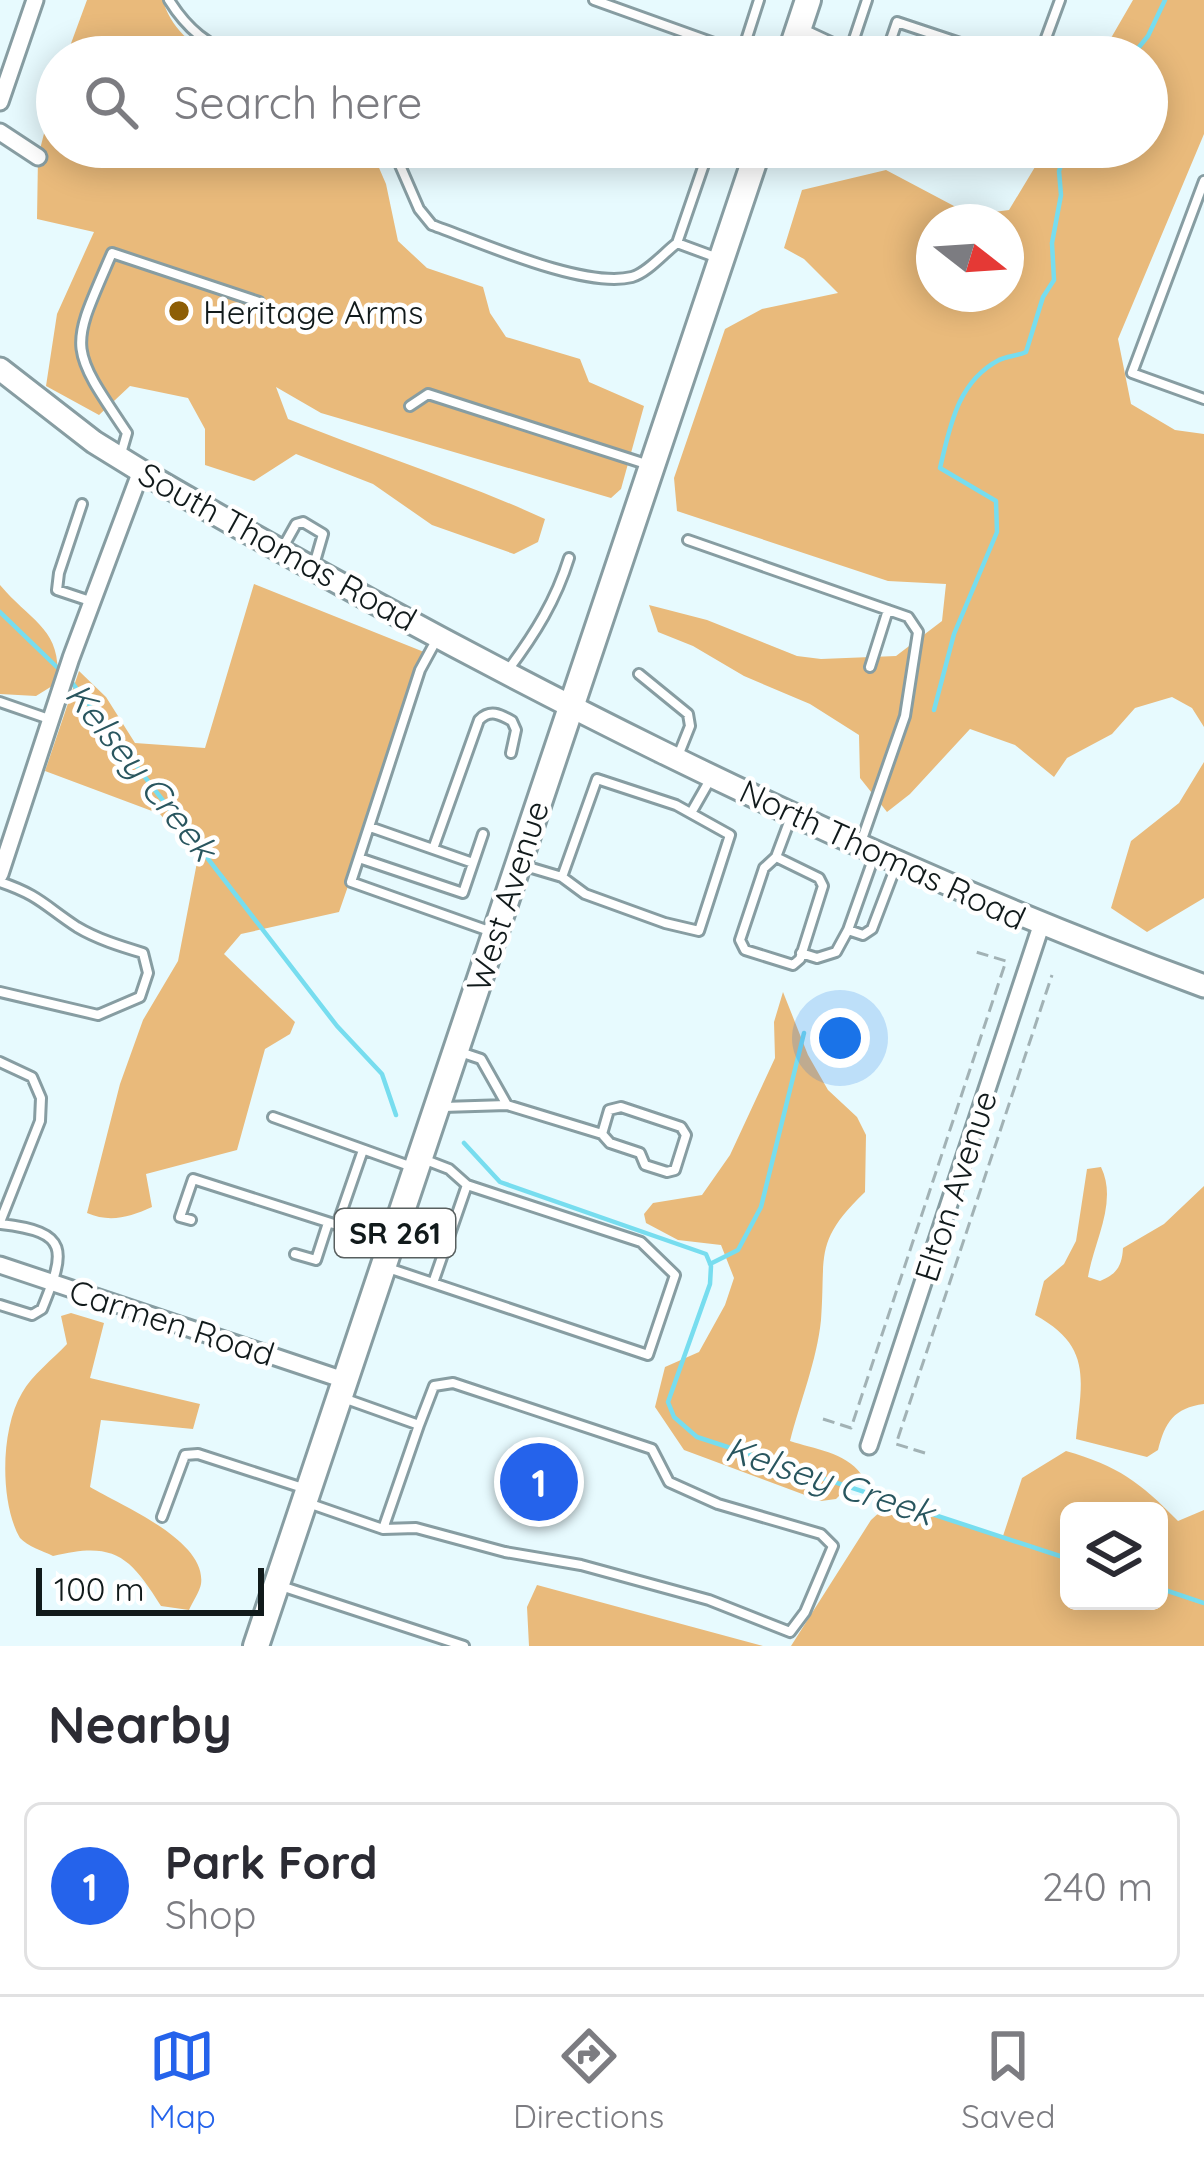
<!DOCTYPE html>
<html lang="en">
<head>
<meta charset="utf-8">
<style>
  :root { --surface:#fff; --page:#f2f2f3; --text:#2b2b33; --muted:#7c7c81; --line:#e1e1e2; --accent:#2563eb }
  body { margin:0; font-family:Quicksand,sans-serif; background:var(--page); color:var(--text) }
  .controls { position:absolute; right:36px; bottom:36px; display:grid; overflow:hidden; border-radius:18px; box-shadow:0 6px 30px #0003 }
  .controls button { width:108px; height:108px; display:grid; place-items:center; padding:0; border:0; border-bottom:3px solid var(--line); background:var(--surface); color:var(--text); font:60px sans-serif }
  .compass { position:absolute; left:916px; top:204px; width:108px; height:108px; border-radius:50%; background:var(--surface); box-shadow:0 6px 30px #0003; rotate:107deg }
  .scale { position:absolute; left:36px; bottom:30px; width:228px; box-sizing:border-box; padding-left:12px; border:6px solid #111a1b; border-top:0; font-size:33px; line-height:42px; white-space:nowrap; color:#111a1b; -webkit-text-stroke:9px #fff; paint-order:stroke }
  .you { position:absolute; left:840px; top:1038px; width:42px; height:42px; margin:-30px; border:9px solid #fff; border-radius:50%; background:#1a73e8; box-shadow:0 0 0 18px #1a73e833 }
  .badge { display:grid; place-items:center; width:78px; height:78px; border-radius:50%; background:var(--accent); color:#fff; font-size:39px; font-weight:700 }
  .pin { position:absolute; translate:-50% -50%; border:6px solid #fff; box-shadow:0 3px 12px #0006 }
  .list { margin:0; padding:0; list-style:none }
  h2 { display:flex; justify-content:space-between; align-items:center; height:156px; margin:0; padding:0 48px; font-size:51px }
  h2 small { font-size:39px; font-weight:400; color:var(--muted) }
  .list li { display:grid; grid-template-columns:78px 1fr auto; gap:36px; align-items:center; box-sizing:border-box; height:168px; margin:0 24px 24px; padding:0 24px; border:3px solid var(--line); border-radius:18px }
  .list b { display:block; font-size:45px; white-space:nowrap }
  .list p { margin:0; font-size:39px; white-space:nowrap; color:var(--muted) }
  .list em { font-size:39px; font-style:normal; color:var(--muted) }
  .icon { flex:none; width:66px; height:66px; fill:none; stroke:currentColor; stroke-width:2; stroke-linecap:round; stroke-linejoin:round }
  .map { position:relative; flex:none; width:1204px; height:1646px; overflow:hidden }
  .search { position:absolute; background:var(--surface); box-shadow:0 6px 30px #0003; left:36px; right:36px; top:36px; height:132px; display:flex; align-items:center; gap:30px; box-sizing:border-box; padding:0 42px; border-radius:66px; color:var(--muted); font-size:45px }
  .sheet { height:348px; background:var(--surface) }
  nav { display:flex; justify-content:space-around; align-items:center; box-sizing:border-box; height:168px; border-top:3px solid var(--line); background:var(--surface); font-size:33px; color:var(--muted) }
  nav a { display:grid; justify-items:center; gap:6px }
  nav .on { color:var(--accent) }
  .map>svg:first-child { display:block }
  .green { fill:#e9ba7b; fill-rule:evenodd }
  .lines { fill:none; stroke-linecap:round; stroke-linejoin:round }
  .stream { stroke:#77ddef; stroke-width:4.5 }
  .lane-casing { stroke:#879da2; stroke-width:14 }
  .street-casing { stroke:#879da2; stroke-width:21 }
  .secondary-casing { stroke:#879da2; stroke-width:27 }
  .primary-casing { stroke:#879da2; stroke-width:30 }
  .path { stroke:#a2b2b5; stroke-width:3; stroke-dasharray:12 6; stroke-linecap:butt }
  .lane { stroke:#fff; stroke-width:8 }
  .street { stroke:#fff; stroke-width:15 }
  .secondary { stroke:#fff; stroke-width:21 }
  .primary { stroke:#fff; stroke-width:24 }
  .poi-dot { fill:#8d5e06; stroke:#fff; stroke-width:4.5 }
  .labels { text-anchor:middle; dominant-baseline:central; stroke-width:9; stroke-linejoin:round; paint-order:stroke }
  .shield { fill:#fff; stroke:#585f5f; stroke-width:3 }
  .shield-label { font-size:30px; font-weight:bold; fill:#111a1b }
  .poi-label { font-size:33px; fill:#111a1b; stroke:#fff; text-anchor:start }
  .street-label { font-size:33px; fill:#111a1b; stroke:#fff }
  .water-label { font-size:36px; font-style:italic; fill:#29565f; stroke:#fff }
</style>
</head>
<body>
<div class="map">
<svg width="1204" height="1646" viewBox="0 0 1204 1646">
  <rect width="100%" height="100%" fill="#e7fafe"/>
  <path class="green" d="M 87,0 L 163,0 C 169,25 193,49 219,57 L 66,57 Z
    M 1133,0 L 1204,0 L 1204,134 L 1118,339 L 1131,404 L 1175,430 L 1204,434 L 1204,727 L 1192,708 L 1172,697 L 1135,708 L 1112,734 L 1067,758 L 1054,777 L 1015,745 L 970,729 L 910,794 L 887,812 L 860,778 L 859,735 L 810,704 L 744,676 L 693,646 L 658,632 L 649,605 L 707,620 L 797,656 L 821,659 L 896,656 L 942,621 L 946,584 L 888,581 L 677,511 L 674,478 L 725,329 L 762,309 L 838,293 L 804,259 L 784,248 L 802,190 L 886,170 L 971,215 L 1009,210 L 1047,147 L 1147,147 L 1147,57 L 1100,57 ZM 934,222 L 1006,222 L 1006,294 L 934,294 Z
    M 57,83 L 57,147 L 370,147 L 386,184 L 398,241 L 427,268 L 483,287 L 490,313 L 506,337 L 580,359 L 589,382 L 644,406 L 621,489 L 611,498 L 321,413 L 276,387 L 288,419 C 374,454 462,481 545,519 L 538,542 L 514,554 L 432,525 L 373,484 L 296,454 L 254,481 L 205,465 L 205,429 L 188,398 L 130,386 L 99,415 L 46,386 L 57,314 L 94,232 L 37,219 L 38,157 Z
    M 254,584 L 429,654 L 339,912 L 241,934 L 224,954 L 295,1022 L 290,1034 L 265,1049 L 237,1150 L 146,1174 L 152,1207 C 130,1217 110,1223 87,1213 L 120,1084 L 143,1020 L 178,961 L 199,852 L 187,846 L 160,814 L 45,771 L 79,671 L 106,697 L 135,743 L 205,748 Z
    M 0,585 C 31,622 63,629 57,683 L 36,696 L 0,694 Z
    M 1204,762 L 1204,898 L 1147,932 L 1111,908 L 1131,841 L 1179,803 Z
    M 783,992 L 808,1055 L 828,1090 L 857,1117 L 866,1135 L 865,1192 C 813,1242 826,1255 821,1320 C 817,1360 800,1402 790,1441 C 814,1449 845,1452 861,1474 L 836,1499 L 821,1501 L 684,1450 L 655,1407 L 665,1367 L 699,1352 L 725,1305 L 734,1278 L 721,1245 L 678,1240 L 646,1223 L 644,1214 L 653,1203 L 702,1195 L 730,1155 L 775,1058 L 774,1022 Z
    M 1101,1167 C 1118,1202 1094,1241 1088,1277 L 1100,1281 C 1117,1274 1122,1266 1123,1248 L 1164,1224 L 1204,1186 L 1204,1404 C 1174,1408 1165,1422 1158,1450 L 1147,1457 L 1076,1439 C 1081,1382 1094,1347 1035,1315 L 1044,1281 L 1064,1264 L 1076,1241 L 1087,1169 Z
    M 71,1313 L 104,1323 L 90,1378 L 200,1404 L 193,1429 L 101,1420 L 90,1487 C 120,1505 207,1540 201,1584 C 200,1591 192,1603 189,1610 L 161,1606 C 130,1556 114,1541 53,1556 C 43,1551 27,1546 20,1538 C 0,1504 0,1430 22,1393 C 32,1375 53,1359 67,1344 L 61,1316 Z
    M 1066,1451 C 1118,1466 1140,1482 1178,1521 L 1204,1510 L 1204,1646 L 791,1646 L 871,1520 L 893,1500 L 1003,1536 L 1022,1478 ZM 1069,1511 L 1159,1511 L 1159,1601 L 1069,1601 Z
    M 537,1585 L 763,1646 L 529,1646 L 527,1607 Z"/>
  <g class="lines">
    <path class="stream" d="M 1131,57 L 1148,36 L 1165,0
      M 0,612 L 62,672
      M 70,680 L 337,1026 L 382,1074 L 396,1115
      M 934,710 L 954,634 L 997,532 L 996,501 L 940,468 C 950,427 957,382 999,360 C 1006,356 1018,356 1026,352 L 1043,297 L 1054,280 L 1052,243 L 1061,195 L 1059,171 L 1068,147
      M 464,1143 L 500,1182 L 706,1254 L 711,1266 L 710,1284 L 668,1402 L 674,1417 L 697,1437 L 1069,1559
      M 710,1264 L 738,1250 L 761,1207 L 804,1033
      M 1159,1588 L 1204,1603"/>
    <defs>
      <path id="lane" d="M 169,0 C 187,29 208,46 240,57
        M 594,0 L 742,53 L 740,57
        M 805,30 L 863,57
        M 742,53 L 759,0
        M 848,57 L 867,0
        M 885,57 L 897,22 L 1002,57
        M 1039,57 L 1060,0
        M 392,147 L 419,209 L 432,225 C 480,242 584,289 632,277 C 647,273 664,253 677,243
        M 710,147 L 677,243 L 715,257
        M 1204,181 L 1132,373 L 1204,399
        M 410,406 L 428,394 L 649,465
        M 120,457 L 127,433 C 67,344 70,350 112,253 L 259,302
        M 82,504 L 59,573 L 57,590 L 90,601
        M 688,540 L 908,617 L 918,632 L 905,716 L 860,845
        M 282,549 L 296,524 L 303,522 L 323,534 L 314,565
        M 438,637 L 420,670 L 351,882 L 492,932
        M 870,667 L 888,610
        M 508,670 C 535,634 556,600 569,558
        M 639,674 L 688,714 L 690,726 L 678,756
        M 0,702 L 49,719
        M 691,813 L 711,778
        M 370,827 L 473,863
        M 433,849 L 479,720 C 490,709 500,714 512,721 L 516,730 L 511,753
        M 875,854 L 848,930 L 863,935 L 872,929 L 896,866
        M 776,857 L 819,878 L 823,886 L 800,959 L 793,965 L 745,950 L 740,940 L 764,868 L 776,857 L 791,817
        M 359,858 L 463,893 L 483,834
        M 525,866 L 562,877 L 585,894 L 665,923 L 699,931 L 730,835 L 676,805 L 597,779 L 562,877
        M 0,882 C 39,895 45,906 77,927 C 97,939 120,946 143,953 L 148,973 L 140,997 L 98,1015 L 0,992
        M 801,953 L 817,958 L 836,952 L 848,930
        M 463,1053 L 481,1059 L 507,1105 L 602,1134 L 609,1110 L 621,1107 L 681,1127 L 686,1135 L 675,1170 L 667,1172 L 645,1165 L 640,1153 L 610,1143 L 602,1134
        M 0,1062 L 32,1077 L 41,1098 L 40,1121 L 0,1222
        M 443,1107 L 507,1105
        M 273,1117 L 415,1168
        M 191,1220 L 180,1217 L 193,1179 L 337,1225 L 360,1245 L 381,1251
        M 337,1225 L 363,1150
        M 295,1254 L 316,1260 L 328,1223
        M 385,1267 L 648,1355 L 675,1275 L 641,1242 L 467,1185 L 449,1169 L 423,1159
        M 433,1283 L 467,1185
        M 0,1305 L 32,1315 L 42,1309 C 66,1250 70,1232 1,1224
        M 308,1503 L 383,1529 L 419,1425 L 346,1399
        M 162,1517 L 185,1455 L 198,1454 L 306,1489
        M 383,1529 L 416,1528 L 505,1552 L 581,1565 L 709,1600 L 790,1632 L 805,1612 L 833,1546 L 821,1534 L 718,1504 L 669,1482 L 652,1449 L 453,1383 L 434,1386 L 419,1425
        M 284,1587 L 464,1646"/>
      <path id="street" d="M 0,102 L 35,0
        M 0,132 L 38,157
        M 0,874 L 71,658 L 141,471
        M 0,1265 L 344,1380
        M 869,1446 L 1041,926"/>
      <path id="secondary" d="M 0,369 L 94,442 L 141,471 C 482,669 834,850 1204,986"/>
      <path id="primary" d="M 789,57 L 808,0
        M 256,1646 L 759,147"/>
    </defs>
    <use href="#lane" class="lane-casing"/>
    <use href="#street" class="street-casing"/>
    <use href="#secondary" class="secondary-casing"/>
    <use href="#primary" class="primary-casing"/>
    <path class="path" d="M 823,1419 L 851,1428 L 1006,961 L 976,952
      M 925,1453 L 896,1444 L 1052,975"/>
    <use href="#lane" class="lane"/>
    <use href="#street" class="street"/>
    <use href="#secondary" class="secondary"/>
    <use href="#primary" class="primary"/>
  </g>
  <circle class="poi-dot" cx="179" cy="311" r="12"/>
  <g class="labels">
    <rect class="shield" x="335" y="1209" width="120" height="48" rx="9"/>
    <g class="shield-label">
      <text x="395" y="1233">SR 261</text>
    </g>
    <g class="poi-label">
      <text x="203" y="311">Heritage Arms</text>
    </g>
    <g class="street-label">
      <text transform="translate(278 546) rotate(29)">South Thomas Road</text>
      <text transform="translate(883 854) rotate(25)">North Thomas Road</text>
      <text transform="translate(507 896) rotate(-72)">West Avenue</text>
      <text transform="translate(955 1186) rotate(-72)">Elton Avenue</text>
      <text transform="translate(172 1322) rotate(18)">Carmen Road</text>
    </g>
    <g class="water-label">
      <text transform="translate(142 771) rotate(51)">Kelsey Creek</text>
      <text transform="translate(830 1480) rotate(18)">Kelsey Creek</text>
    </g>
  </g>
</svg>
<div class="controls">
<button><svg class="icon" aria-label="layers" viewBox="0 0 24 24"><path d="M12 4l9 5-9 5-9-5zM3 14l9 5 9-5"/></svg></button>
</div>
<svg class="compass" viewBox="-18 -18 36 36"><path d="M0-13l5 13h-10z" fill="#e53935"/><path d="M0 13l5-13h-10z" fill="#7c7c81"/></svg>
<div class="scale">100 m</div>
<div class="you"></div>
<div class="pin badge" style="left:539px;top:1482px">1</div>
<div class="search"><svg class="icon" aria-label="search" viewBox="0 0 24 24"><circle cx="10" cy="10" r="6"/><path d="M15 15l6 6"/></svg>Search here</div>
</div>
<section class="sheet">
<h2>Nearby<small></small></h2>
<ul class="list">
<li><span class="badge">1</span><div><b>Park Ford</b><p>Shop</p></div><em>240 m</em></li>
</ul>
</section>
<nav>
<a class="on"><svg class="icon" aria-label="map" viewBox="0 0 24 24"><path d="M3 6l6-2 6 2 6-2v14l-6 2-6-2-6 2zM9 4v14M15 6v14"/></svg>Map</a>
<a><svg class="icon" aria-label="directions" viewBox="0 0 24 24"><path d="M12 3l9 9-9 9-9-9zM9 14v-3h6M13 9l2 2-2 2"/></svg>Directions</a>
<a><svg class="icon" aria-label="saved" viewBox="0 0 24 24"><path d="M7 4h10v16l-5-4-5 4z"/></svg>Saved</a>
</nav>
</body>
</html>
